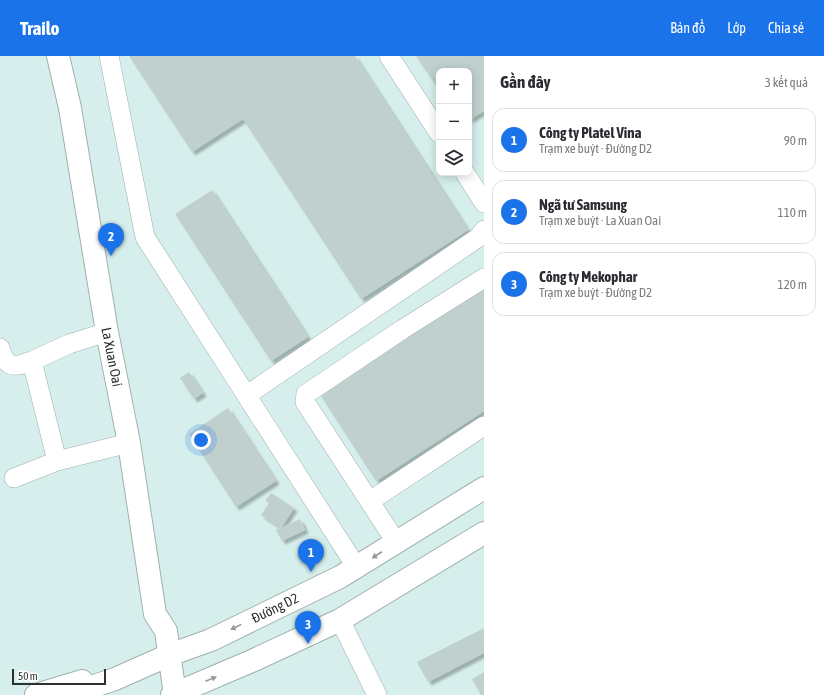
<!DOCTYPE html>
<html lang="vi">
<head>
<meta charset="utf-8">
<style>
  :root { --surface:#fff; --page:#f2f2f3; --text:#2b2b33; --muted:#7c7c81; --line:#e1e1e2; --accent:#1a73e8 }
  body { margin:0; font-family:"Asap Condensed",sans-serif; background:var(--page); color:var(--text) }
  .controls { position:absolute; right:12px; top:12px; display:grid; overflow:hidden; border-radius:8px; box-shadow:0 2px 10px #0003 }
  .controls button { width:36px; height:36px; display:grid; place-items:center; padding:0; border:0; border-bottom:1px solid var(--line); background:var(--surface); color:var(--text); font:20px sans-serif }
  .scale { position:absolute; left:12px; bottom:10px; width:94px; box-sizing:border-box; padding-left:4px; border:2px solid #2b3130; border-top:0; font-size:11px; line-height:14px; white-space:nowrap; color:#2b3130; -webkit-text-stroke:3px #fff; paint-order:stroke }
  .you { position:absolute; left:201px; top:384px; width:14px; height:14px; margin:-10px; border:3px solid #fff; border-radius:50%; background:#1a73e8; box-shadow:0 0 0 6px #1a73e833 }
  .badge { display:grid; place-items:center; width:26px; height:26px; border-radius:50%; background:var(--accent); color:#fff; font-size:13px; font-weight:700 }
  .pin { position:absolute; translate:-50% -33px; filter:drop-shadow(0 1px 2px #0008) }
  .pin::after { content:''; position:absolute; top:21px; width:14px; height:12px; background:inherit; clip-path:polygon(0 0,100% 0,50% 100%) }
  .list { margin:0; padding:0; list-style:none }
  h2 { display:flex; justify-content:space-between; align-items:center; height:52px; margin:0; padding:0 16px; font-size:17px }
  h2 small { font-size:13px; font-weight:400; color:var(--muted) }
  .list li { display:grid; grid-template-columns:26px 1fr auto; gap:12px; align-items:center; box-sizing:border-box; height:64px; margin:0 8px 8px; padding:0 8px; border:1px solid var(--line); border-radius:12px }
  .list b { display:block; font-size:15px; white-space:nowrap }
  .list p { margin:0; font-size:13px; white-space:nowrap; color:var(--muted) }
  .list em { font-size:13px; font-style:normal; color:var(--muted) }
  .icon { flex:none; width:22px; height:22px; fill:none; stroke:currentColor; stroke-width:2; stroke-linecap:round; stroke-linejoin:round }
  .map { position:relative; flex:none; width:484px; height:639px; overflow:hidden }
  header { display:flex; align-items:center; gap:24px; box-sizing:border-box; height:56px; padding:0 20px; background:var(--accent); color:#fff }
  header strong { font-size:19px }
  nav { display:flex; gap:22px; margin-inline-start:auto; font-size:14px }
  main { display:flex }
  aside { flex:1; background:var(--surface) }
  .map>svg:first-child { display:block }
  .built { fill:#d6efec; fill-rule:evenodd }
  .building { fill:#c0d0ce; filter:url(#shadow) }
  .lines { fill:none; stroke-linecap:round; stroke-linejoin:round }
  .minor-casing { stroke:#a0b0ae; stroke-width:20 }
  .major-casing { stroke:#a0b0ae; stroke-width:24 }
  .minor { stroke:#fff; stroke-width:19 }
  .major { stroke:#fff; stroke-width:22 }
  .oneway { fill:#959898 }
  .labels { text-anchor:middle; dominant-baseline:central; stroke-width:3.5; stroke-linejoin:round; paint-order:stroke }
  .street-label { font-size:14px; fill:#2b3130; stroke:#fff }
</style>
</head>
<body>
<header>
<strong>Trailo</strong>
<nav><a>Bản đồ</a><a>Lớp</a><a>Chia sẻ</a></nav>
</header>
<main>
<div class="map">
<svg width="484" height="639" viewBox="0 0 484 639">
  <defs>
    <filter id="shadow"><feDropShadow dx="3.5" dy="3.5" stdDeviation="1" flood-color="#0004"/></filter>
  </defs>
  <rect width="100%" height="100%" fill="#ebfcfa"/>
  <path class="built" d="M 0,0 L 484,0 L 484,639 L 0,639 ZM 439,15 L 469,15 L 469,117 L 439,117 Z"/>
  <path class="building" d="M 129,0 L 355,0 L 468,174 L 361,243 L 243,63 L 192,96 Z
    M 416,0 L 484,0 L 484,55 L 469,64 L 469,15 L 439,15 L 439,34 Z
    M 212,134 L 308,281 L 271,305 L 175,158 Z
    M 484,230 L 484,355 L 376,425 L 319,337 Z
    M 189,316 L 203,337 L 194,343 L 180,322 Z
    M 228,352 L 276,425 L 236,451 L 189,378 Z
    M 271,437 L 294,452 L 281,472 L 261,459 L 269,447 L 265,445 Z
    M 300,463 L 305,474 L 282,485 L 276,474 Z
    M 484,572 L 484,597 L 428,626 L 417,606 Z
    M 484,616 L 484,639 L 481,639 L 472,623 Z"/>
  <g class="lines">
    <defs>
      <path id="minor" d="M 109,0 L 145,181 L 357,512
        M 389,0 L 439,77
        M 465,117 L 484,147
        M 0,292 C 6,312 13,312 32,305 L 57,405
        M 32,305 L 69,288 L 107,276
        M 247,339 L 479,181 L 484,174
        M 14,422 L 57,405 L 129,387
        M 370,445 L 484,370
        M 396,486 L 305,346 L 306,338 L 403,273 L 484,222
        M 340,564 L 377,639"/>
      <path id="major" d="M 58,0 L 70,52 L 107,276 L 129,387 L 155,558 L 166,575 L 175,639
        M 36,639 L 82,625
        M 68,639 L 115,623 L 169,599 L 211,584 L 340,521 L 484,432
        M 172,639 L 254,604 L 340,564 L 484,477"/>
    </defs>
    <use href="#minor" class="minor-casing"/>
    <use href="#major" class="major-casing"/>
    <use href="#minor" class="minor"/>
    <use href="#major" class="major"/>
  </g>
  <defs><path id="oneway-solid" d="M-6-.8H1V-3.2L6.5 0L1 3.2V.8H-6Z"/></defs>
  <g class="oneway">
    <use href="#oneway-solid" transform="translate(377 499) rotate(147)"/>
    <use href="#oneway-solid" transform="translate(236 571) rotate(154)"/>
    <use href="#oneway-solid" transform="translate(211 623) rotate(-22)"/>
  </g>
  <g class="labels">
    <g class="street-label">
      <text transform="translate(112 301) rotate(79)">La Xuan Oai</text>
      <text transform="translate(275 552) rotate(-26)">Đường D2</text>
    </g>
  </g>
</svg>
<div class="controls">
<button>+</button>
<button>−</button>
<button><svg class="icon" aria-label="layers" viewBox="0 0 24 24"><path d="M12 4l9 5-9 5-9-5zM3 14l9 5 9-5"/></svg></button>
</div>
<div class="scale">50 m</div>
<div class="you"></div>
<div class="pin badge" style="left:311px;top:516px">1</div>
<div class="pin badge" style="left:111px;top:200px">2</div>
<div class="pin badge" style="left:308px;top:588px">3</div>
</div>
<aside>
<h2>Gần đây<small>3 kết quả</small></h2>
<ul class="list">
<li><span class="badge">1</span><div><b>Công ty Platel Vina</b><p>Trạm xe buýt · Đường D2</p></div><em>90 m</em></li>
<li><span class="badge">2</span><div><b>Ngã tư Samsung</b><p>Trạm xe buýt · La Xuan Oai</p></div><em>110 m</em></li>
<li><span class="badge">3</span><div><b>Công ty Mekophar</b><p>Trạm xe buýt · Đường D2</p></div><em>120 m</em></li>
</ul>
</aside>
</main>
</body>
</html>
